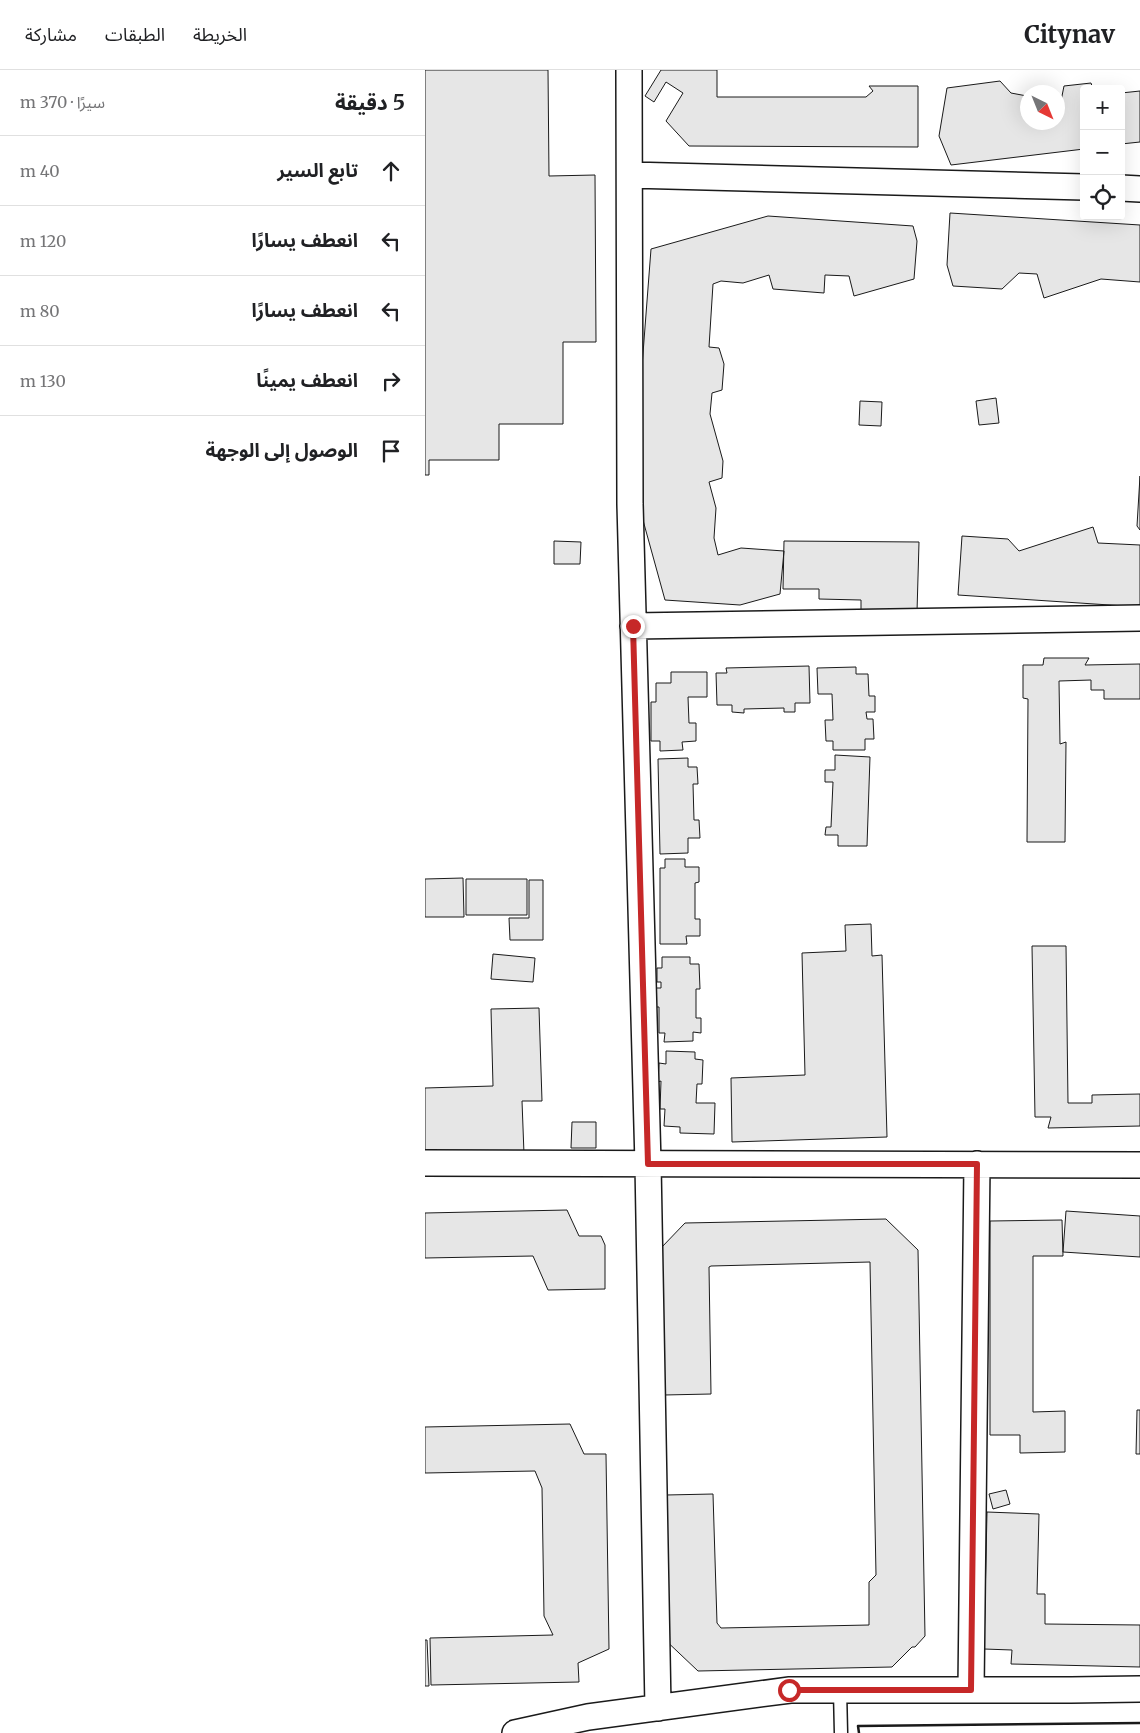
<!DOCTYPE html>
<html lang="ar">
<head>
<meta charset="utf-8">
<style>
  :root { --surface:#fff; --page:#f6f6f6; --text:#202124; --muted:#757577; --line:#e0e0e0 }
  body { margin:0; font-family:Merriweather,"Noto Sans Arabic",serif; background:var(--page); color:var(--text); direction:rtl }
  .controls { position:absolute; right:15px; top:15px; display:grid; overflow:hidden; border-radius:5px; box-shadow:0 5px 20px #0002 }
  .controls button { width:45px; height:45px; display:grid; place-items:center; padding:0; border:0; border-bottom:1px solid var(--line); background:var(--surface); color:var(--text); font:25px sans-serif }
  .compass { position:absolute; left:595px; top:15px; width:45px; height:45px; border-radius:50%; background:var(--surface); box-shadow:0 5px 20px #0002; rotate:137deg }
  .stop { position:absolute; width:15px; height:15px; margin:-11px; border:4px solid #c62828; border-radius:50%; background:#fff }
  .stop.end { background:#c62828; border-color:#fff; box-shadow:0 1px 5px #0008 }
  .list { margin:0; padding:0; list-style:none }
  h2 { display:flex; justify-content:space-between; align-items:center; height:65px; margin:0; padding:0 20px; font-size:21px }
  h2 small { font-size:16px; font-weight:400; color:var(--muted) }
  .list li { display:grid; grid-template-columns:32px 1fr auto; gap:15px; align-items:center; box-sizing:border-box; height:70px; padding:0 20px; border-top:1px solid var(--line) }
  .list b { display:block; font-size:19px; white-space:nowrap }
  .list em { font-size:16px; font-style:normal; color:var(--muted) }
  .icon { flex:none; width:28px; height:28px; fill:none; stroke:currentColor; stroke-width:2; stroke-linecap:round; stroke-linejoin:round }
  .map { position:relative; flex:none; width:715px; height:1663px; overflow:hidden; direction:ltr }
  header { display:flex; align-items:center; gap:30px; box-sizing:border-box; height:70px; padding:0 25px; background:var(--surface); border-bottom:1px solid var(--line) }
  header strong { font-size:24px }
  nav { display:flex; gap:28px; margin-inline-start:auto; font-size:18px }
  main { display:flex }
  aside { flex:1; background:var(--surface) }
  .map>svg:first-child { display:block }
  .building { fill:#e6e6e6; stroke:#1a1a1a }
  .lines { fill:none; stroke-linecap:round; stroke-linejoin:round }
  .service-casing { stroke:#1a1a1a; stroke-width:15 }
  .minor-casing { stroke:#1a1a1a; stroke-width:28 }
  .service { stroke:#fff; stroke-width:12 }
  .minor { stroke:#fff; stroke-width:25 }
  .wall { stroke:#1a1a1a; stroke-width:2.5 }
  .route { stroke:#c62828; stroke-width:6 }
</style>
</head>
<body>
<header>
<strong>Citynav</strong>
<nav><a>الخريطة</a><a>الطبقات</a><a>مشاركة</a></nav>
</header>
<main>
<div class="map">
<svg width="715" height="1663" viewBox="0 0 715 1663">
  <rect width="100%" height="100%" fill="#fff"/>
  <path class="building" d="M 0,0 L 123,0 L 124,106 L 170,105 L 171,272 L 138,272 L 138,354 L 74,354 L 74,390 L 4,390 L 4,405 L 0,405 Z
    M 236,0 L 292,0 L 292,27 L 441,27 L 448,21 L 444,16 L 493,16 L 493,77 L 264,76 L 241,51 L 258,23 L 241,12 L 229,32 L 220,26 Z
    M 575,11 L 586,23 L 602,26 L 602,52 L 632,52 L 632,31 L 636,31 L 639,16 L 666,13 L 668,19 L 659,19 L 659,79 L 526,95 L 514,66 L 522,18 Z
    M 715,21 L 715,72 L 696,74 L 696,23 Z
    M 525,143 L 715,155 L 715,212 L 676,209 L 619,228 L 612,204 L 594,203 L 577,219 L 528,216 L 522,195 Z
    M 343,146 L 488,156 L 492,171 L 489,209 L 429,226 L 424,206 L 400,205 L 399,223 L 348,219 L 344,205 L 318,213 L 296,211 L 288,214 L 284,277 L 294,278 L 299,294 L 297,320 L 287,323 L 285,344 L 298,391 L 297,408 L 284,412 L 291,438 L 289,468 L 293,485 L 316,478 L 359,481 L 355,524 L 315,535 L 240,530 L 208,414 L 226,179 Z
    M 571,328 L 574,353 L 554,355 L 551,331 Z
    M 435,331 L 457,332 L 456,356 L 434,355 Z
    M 715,406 L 715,460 L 712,456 Z
    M 668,457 L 673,473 L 715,475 L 715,537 L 533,525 L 537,466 L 583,469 L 594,481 Z
    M 129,471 L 156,472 L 155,494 L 129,494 Z
    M 359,471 L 494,472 L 492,542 L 436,541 L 436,530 L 394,529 L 394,519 L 358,519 Z
    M 619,588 L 664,588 L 660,595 L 715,594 L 715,629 L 679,629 L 679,620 L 666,620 L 666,610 L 634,611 L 635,674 L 641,672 L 640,772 L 602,772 L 603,629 L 598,628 L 598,595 L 618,595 Z
    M 384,596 L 385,633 L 370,633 L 370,642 L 359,642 L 359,638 L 319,639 L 319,643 L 307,642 L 307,635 L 292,635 L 291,603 L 302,603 L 301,598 Z
    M 431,597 L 431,604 L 443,604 L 444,626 L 450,626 L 450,642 L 441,642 L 442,649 L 448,649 L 449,669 L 440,669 L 440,680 L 408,680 L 408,671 L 401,671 L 400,650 L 408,650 L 407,624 L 393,624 L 392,598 Z
    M 246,602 L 282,602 L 282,627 L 263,627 L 264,653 L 271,653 L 271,671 L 257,672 L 258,680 L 235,681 L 235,671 L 226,671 L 226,632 L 231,632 L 231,613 L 246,613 Z
    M 410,685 L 445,687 L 442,776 L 413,776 L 413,765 L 400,765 L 401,757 L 406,757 L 408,712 L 400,712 L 400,700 L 410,700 Z
    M 263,688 L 263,697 L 272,697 L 273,714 L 268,714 L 269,750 L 274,750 L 275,768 L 263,768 L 263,783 L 235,784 L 233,689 Z
    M 240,789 L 260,789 L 260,797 L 274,797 L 274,812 L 270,813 L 270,849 L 275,849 L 275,866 L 261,866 L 262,874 L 235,874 L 235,798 L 240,798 Z
    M 38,808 L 39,847 L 0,847 L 0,809 Z
    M 41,809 L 102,809 L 102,845 L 41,845 Z
    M 104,810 L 118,810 L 118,870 L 85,870 L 84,848 L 104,848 Z
    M 446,854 L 447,886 L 457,885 L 462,1067 L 307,1072 L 306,1008 L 380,1005 L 377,883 L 421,881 L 420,855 Z
    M 607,876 L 641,876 L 643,1033 L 667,1033 L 667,1025 L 715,1024 L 715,1056 L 623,1058 L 626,1047 L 610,1047 Z
    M 68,884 L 110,888 L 108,912 L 66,909 Z
    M 237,887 L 265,887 L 265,894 L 274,894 L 275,919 L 271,919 L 271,948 L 276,948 L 276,963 L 268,962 L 268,971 L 239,972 L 240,963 L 234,963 L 234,937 L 230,937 L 230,918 L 236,918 L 236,912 L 232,912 L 232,898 L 237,898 Z
    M 114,938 L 117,1031 L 97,1031 L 99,1084 L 0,1087 L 0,1018 L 68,1016 L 66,939 Z
    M 241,981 L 270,982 L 270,989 L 278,990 L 277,1014 L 272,1014 L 271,1033 L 290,1033 L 289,1064 L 255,1063 L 255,1057 L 239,1056 L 240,1039 L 235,1039 L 236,1011 L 233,1012 L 234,993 L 241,994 Z
    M 147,1052 L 171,1052 L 171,1078 L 146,1078 Z
    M 142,1140 L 154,1166 L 176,1166 L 180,1175 L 180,1219 L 123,1220 L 108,1186 L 0,1188 L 0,1143 Z
    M 641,1141 L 715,1146 L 715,1187 L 638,1182 Z
    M 461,1149 L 493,1180 L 500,1566 L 490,1577 L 487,1577 L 467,1597 L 273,1601 L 235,1565 L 241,1425 L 288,1424 L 292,1553 L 296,1558 L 444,1555 L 444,1512 L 451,1505 L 445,1192 L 286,1196 L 284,1197 L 286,1324 L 239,1325 L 236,1178 L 260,1153 Z
    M 637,1150 L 638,1186 L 608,1186 L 608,1342 L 640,1341 L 640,1382 L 595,1383 L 595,1365 L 565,1365 L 565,1151 Z
    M 712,1340 L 715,1340 L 715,1384 L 711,1384 Z
    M 145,1354 L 159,1384 L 181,1384 L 181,1385 L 184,1579 L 153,1593 L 154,1612 L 6,1615 L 5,1568 L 128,1565 L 119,1546 L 117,1418 L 110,1401 L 0,1403 L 0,1357 Z
    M 581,1420 L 585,1434 L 568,1439 L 564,1424 Z
    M 562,1442 L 614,1444 L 612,1524 L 620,1524 L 620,1554 L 715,1555 L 715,1597 L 586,1594 L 587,1580 L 559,1579 Z
    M 0,1570 L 2,1570 L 4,1616 L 0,1616 Z"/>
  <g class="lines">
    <defs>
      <path id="service" d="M 415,1620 L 416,1663"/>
      <path id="minor" d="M 204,0 L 205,434 L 223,1094 L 233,1638
        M 205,105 L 659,117
        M 696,118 L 715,119
        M 208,556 L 715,548
        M 0,1093 L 715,1095
        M 546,1620 L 552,1094
        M 90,1663 L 163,1647 L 365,1620 L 646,1620 L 715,1619"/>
    </defs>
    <use href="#service" class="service-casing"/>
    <use href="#minor" class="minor-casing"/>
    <use href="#service" class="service"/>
    <use href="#minor" class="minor"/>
    <path class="wall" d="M 434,1663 L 433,1656 L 715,1653"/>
  </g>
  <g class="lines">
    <path class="route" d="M 208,556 L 223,1094 L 552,1094 L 546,1620 L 364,1620"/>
  </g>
</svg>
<div class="controls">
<button>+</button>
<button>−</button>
<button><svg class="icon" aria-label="locate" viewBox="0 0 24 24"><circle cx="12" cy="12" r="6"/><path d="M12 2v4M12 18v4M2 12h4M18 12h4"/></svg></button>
</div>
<svg class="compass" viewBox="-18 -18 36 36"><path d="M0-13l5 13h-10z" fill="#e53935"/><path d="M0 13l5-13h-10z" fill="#757577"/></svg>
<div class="stop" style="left:364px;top:1620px"></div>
<div class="stop end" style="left:208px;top:556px"></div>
</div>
<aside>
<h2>5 دقيقة<small>سيرًا · 370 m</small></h2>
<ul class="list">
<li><svg class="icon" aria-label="ahead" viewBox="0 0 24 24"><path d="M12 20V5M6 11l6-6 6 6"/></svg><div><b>تابع السير</b></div><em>40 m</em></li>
<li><svg class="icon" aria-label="left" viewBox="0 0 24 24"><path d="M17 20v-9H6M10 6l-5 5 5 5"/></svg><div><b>انعطف يسارًا</b></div><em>120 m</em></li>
<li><svg class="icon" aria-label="left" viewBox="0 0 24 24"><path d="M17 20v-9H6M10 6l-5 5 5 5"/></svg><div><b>انعطف يسارًا</b></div><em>80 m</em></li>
<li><svg class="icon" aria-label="right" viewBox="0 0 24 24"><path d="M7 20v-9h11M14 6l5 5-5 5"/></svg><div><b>انعطف يمينًا</b></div><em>130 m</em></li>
<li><svg class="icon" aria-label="arrive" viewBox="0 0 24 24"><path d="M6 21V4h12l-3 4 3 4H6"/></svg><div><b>الوصول إلى الوجهة</b></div></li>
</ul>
</aside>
</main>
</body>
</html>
